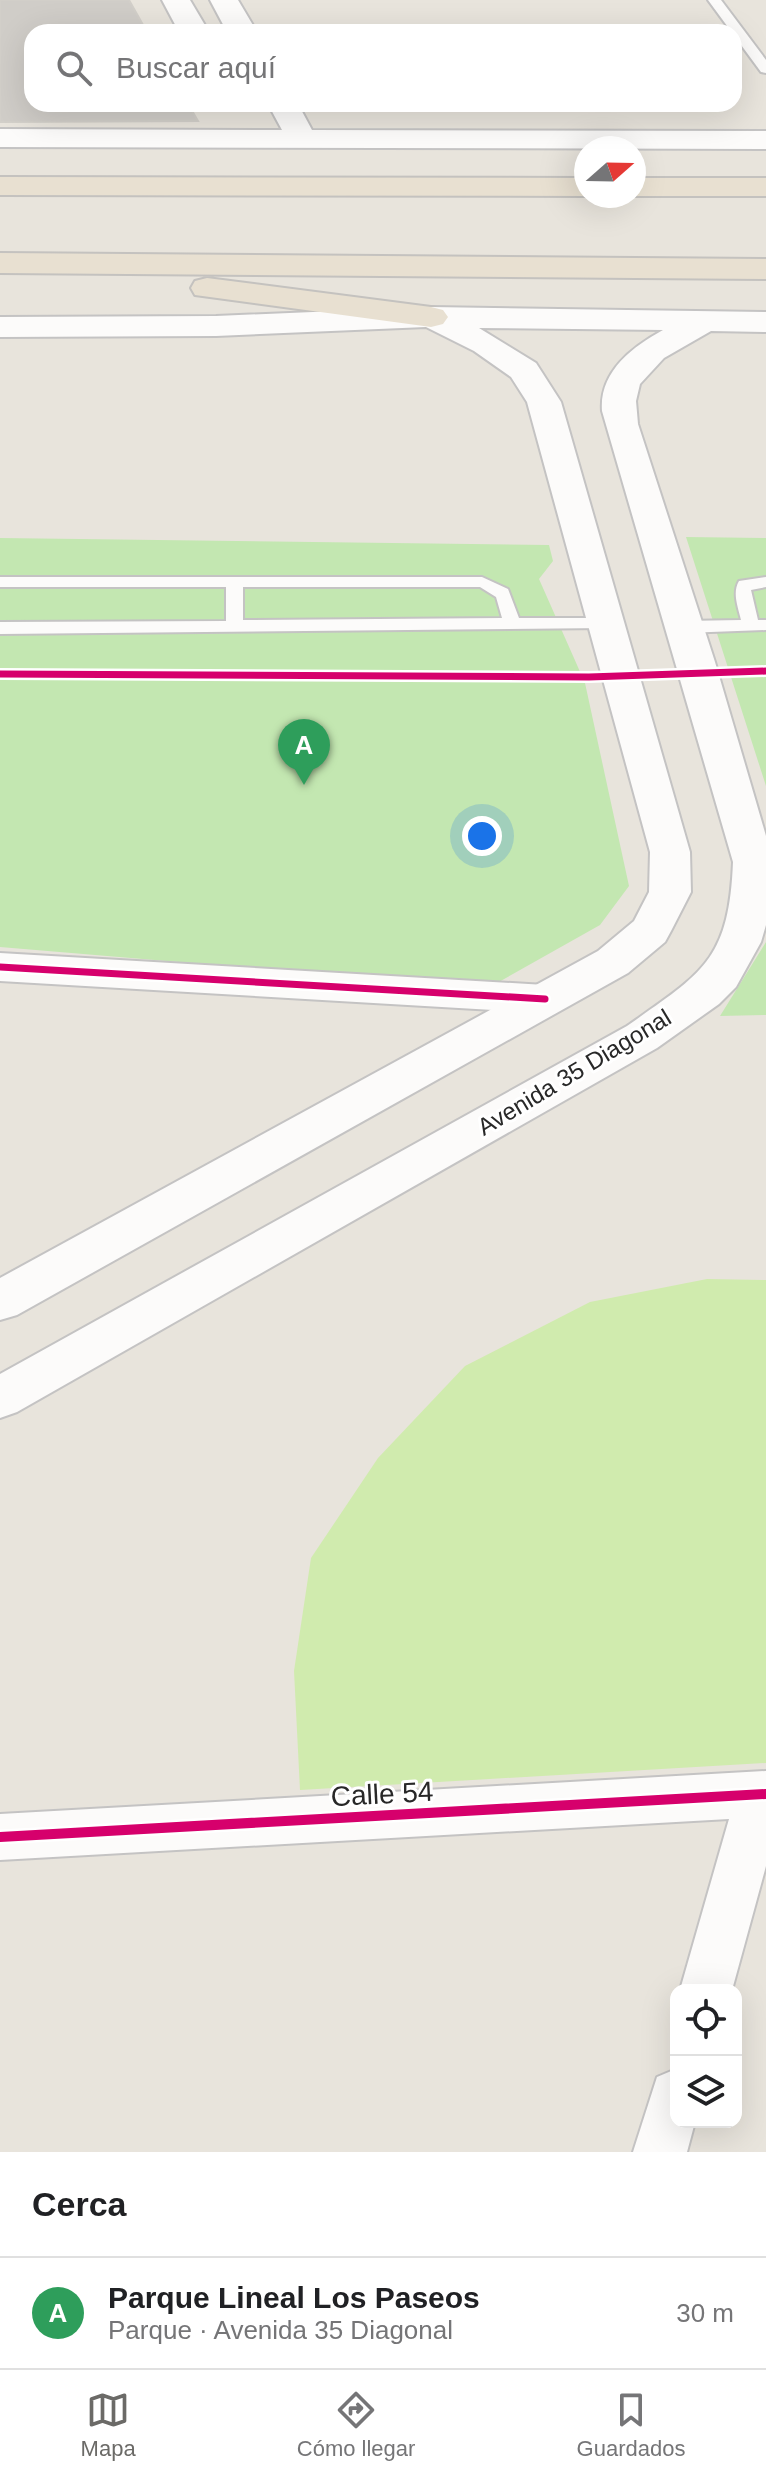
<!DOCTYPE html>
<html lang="es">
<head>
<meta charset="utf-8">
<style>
  :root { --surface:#fff; --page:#f6f6f6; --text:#202124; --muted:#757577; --line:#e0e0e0; --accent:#6b6a67 }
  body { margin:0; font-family:Arial,sans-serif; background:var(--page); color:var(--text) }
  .controls { position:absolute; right:24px; bottom:24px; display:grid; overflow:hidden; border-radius:16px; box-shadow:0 8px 32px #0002 }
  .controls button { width:72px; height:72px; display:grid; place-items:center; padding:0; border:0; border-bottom:2px solid var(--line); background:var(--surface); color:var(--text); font:40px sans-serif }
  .compass { position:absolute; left:574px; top:136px; width:72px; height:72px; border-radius:50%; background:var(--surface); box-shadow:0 8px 32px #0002; rotate:70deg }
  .you { position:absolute; left:482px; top:836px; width:28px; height:28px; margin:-20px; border:6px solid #fff; border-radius:50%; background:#1a73e8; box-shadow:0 0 0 12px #1a73e833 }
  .badge { display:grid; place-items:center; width:52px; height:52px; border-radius:50%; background:var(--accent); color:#fff; font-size:26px; font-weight:700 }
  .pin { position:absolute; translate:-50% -66px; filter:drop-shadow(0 2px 4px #0008) }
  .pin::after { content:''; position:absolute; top:42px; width:28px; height:24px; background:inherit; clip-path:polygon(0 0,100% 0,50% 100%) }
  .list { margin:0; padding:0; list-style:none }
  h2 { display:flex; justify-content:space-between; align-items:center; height:104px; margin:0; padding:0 32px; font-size:34px }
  h2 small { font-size:26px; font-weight:400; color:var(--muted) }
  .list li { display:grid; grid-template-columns:52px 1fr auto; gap:24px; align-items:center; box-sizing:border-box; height:112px; padding:0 32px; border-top:2px solid var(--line) }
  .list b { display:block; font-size:30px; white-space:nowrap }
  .list p { margin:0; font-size:26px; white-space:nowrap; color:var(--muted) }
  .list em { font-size:26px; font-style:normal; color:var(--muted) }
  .icon { flex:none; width:44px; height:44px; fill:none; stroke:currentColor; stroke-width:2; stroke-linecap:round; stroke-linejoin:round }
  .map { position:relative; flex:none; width:766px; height:2152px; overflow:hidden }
  .search { position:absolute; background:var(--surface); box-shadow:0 8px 32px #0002; left:24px; right:24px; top:24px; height:88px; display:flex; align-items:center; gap:20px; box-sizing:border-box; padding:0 28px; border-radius:24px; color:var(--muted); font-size:30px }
  .sheet { height:216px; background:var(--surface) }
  nav { display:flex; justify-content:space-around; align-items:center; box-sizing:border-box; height:112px; border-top:2px solid var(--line); background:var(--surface); font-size:22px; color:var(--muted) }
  nav a { display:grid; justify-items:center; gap:4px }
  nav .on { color:var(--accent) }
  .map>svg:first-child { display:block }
  .green { fill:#c3e7b1 }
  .pitch { fill:#d0ebae }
  .building { fill:#d0cdc8; stroke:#d2cfc9; stroke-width:2 }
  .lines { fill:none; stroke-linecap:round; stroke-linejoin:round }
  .service-casing { stroke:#c4c3c3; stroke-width:4 }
  .minor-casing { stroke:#c4c3c3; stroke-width:4 }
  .secondary-casing { stroke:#c4c3c3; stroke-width:4 }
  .trunk-casing { stroke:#c4c2bf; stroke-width:4 }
  .service { fill:#fcfbfa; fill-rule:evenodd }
  .minor { fill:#fcfbfa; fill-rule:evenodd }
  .secondary { fill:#fcfbfa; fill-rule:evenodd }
  .trunk { fill:#e8e0d1; fill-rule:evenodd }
  .cycleway-far1-casing { stroke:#fff; stroke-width:12 }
  .cycleway-casing { stroke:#fff; stroke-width:15 }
  .cycleway-far1 { stroke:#d6006c; stroke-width:7 }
  .cycleway { stroke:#d6006c; stroke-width:10 }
  .labels { text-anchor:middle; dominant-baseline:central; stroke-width:6; stroke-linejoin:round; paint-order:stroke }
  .street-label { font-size:24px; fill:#282828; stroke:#fff }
  .near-street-label { font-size:28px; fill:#282828; stroke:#fff }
</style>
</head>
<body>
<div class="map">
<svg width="766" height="2152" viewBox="0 0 766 2152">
  <rect width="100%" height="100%" fill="#e8e4dc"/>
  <path class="green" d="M 686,537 L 766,538 L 766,786 Z
    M 0,538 L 549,545 L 553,561 L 539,579 L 585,683 L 629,886 L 600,925 L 488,988 L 0,947 Z
    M 766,942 L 766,1015 L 720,1016 Z"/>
  <path class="pitch" d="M 707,1279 L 766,1280 L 766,1763 L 300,1790 L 294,1671 L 311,1558 L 378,1458 L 465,1366 L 590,1302 Z"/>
  <path class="building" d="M 0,0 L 129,0 L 147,32 L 32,32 L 32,104 L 188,104 L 198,121 L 0,122 Z"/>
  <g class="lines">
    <defs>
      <path id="service" d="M 708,0 L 721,0 L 766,60 L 766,73 L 761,72 Z
        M 0,577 L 482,577 L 508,589 L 519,618 L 606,618 L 615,623 L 606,628 L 0,634 L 0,622 L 226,621 L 226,587 L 0,587 ZM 243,587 L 480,587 L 496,597 L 502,618 L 243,620 Z
        M 766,577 L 766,587 L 751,590 L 758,620 L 766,620 L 766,630 L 684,633 L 675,627 L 684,621 L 741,620 C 738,607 732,593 739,581 Z"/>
      <path id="minor" d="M 0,953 L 545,985 L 559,989 L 564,999 L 559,1009 L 545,1013 L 0,981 Z
        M 766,1771 L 766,1866 L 732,1990 L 680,1990 L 729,1819 L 0,1860 L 0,1814 Z
        M 676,2069 L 676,2122 L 695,2122 L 687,2152 L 633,2152 L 657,2077 Z"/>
      <path id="secondary" d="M 162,0 L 190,0 L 209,32 L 179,32 Z
        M 210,0 L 238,0 L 257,32 L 227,32 Z
        M 268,104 L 298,104 L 312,130 L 766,131 L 766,149 L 0,147 L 0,129 L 282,130 Z
        M 431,307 L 766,312 L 766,332 L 711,331 L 664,358 L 640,384 L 636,401 L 638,424 L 715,662 L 766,836 L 766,925 L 761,942 L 736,987 L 719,1004 L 657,1048 L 17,1412 L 0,1418 L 0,1374 L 627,1026 C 702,973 729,961 733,862 L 602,411 C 599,372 632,347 663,330 L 479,328 L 536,363 L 561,402 L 690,852 L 691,892 L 671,931 L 665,942 L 628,973 L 17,1315 L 0,1320 L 0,1278 L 598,951 L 634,921 L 649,892 L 650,852 L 527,402 L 511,377 L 474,351 L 426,327 L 216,336 L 0,337 L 0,317 L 216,316 Z"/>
      <path id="trunk" d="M 0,177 L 586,178 L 588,196 L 0,195 Z
        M 634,178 L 766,178 L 766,196 L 634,196 Z
        M 0,253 L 766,259 L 766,279 L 0,273 Z
        M 207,278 L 431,307 L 443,310 L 448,317 L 443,324 L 431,327 L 195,295 L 191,288 L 195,281 Z"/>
    </defs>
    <use href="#service" class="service-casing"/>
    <use href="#minor" class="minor-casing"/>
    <use href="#secondary" class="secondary-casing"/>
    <use href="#trunk" class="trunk-casing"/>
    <use href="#service" class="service"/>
    <use href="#minor" class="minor"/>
    <use href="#secondary" class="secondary"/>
    <use href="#trunk" class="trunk"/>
    <defs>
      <path id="cycleway-far1" d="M 0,674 L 589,677 L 766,671
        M 0,967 L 545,999"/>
      <path id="cycleway" d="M 0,1837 L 766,1794"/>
    </defs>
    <use href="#cycleway-far1" class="cycleway-far1-casing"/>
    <use href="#cycleway" class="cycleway-casing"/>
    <use href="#cycleway-far1" class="cycleway-far1"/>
    <use href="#cycleway" class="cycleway"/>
  </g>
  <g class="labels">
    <g class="street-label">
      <text transform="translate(574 1072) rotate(-31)">Avenida 35 Diagonal</text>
    </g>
    <g class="near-street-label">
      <text transform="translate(382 1794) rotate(-3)">Calle 54</text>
    </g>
  </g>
</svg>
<div class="controls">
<button><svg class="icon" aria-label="locate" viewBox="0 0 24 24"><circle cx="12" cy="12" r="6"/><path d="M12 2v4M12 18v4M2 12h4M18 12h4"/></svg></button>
<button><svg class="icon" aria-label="layers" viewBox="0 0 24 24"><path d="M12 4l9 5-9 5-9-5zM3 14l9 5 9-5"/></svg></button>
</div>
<svg class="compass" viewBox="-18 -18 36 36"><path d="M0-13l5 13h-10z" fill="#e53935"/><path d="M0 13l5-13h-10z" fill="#757577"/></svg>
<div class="you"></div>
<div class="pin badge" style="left:304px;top:785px;background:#2e9e5b">A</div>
<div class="search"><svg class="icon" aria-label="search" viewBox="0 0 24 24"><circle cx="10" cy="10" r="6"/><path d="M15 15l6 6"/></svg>Buscar aquí</div>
</div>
<section class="sheet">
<h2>Cerca<small></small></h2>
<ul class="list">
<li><span class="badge" style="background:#2e9e5b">A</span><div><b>Parque Lineal Los Paseos</b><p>Parque · Avenida 35 Diagonal</p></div><em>30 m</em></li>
</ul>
</section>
<nav>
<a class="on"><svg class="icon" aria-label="map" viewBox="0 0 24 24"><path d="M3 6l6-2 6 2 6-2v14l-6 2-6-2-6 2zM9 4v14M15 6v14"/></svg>Mapa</a>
<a><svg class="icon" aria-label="directions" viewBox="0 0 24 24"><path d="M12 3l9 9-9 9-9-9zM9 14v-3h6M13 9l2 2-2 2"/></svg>Cómo llegar</a>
<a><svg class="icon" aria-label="saved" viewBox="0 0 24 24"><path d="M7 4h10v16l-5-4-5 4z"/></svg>Guardados</a>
</nav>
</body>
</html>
